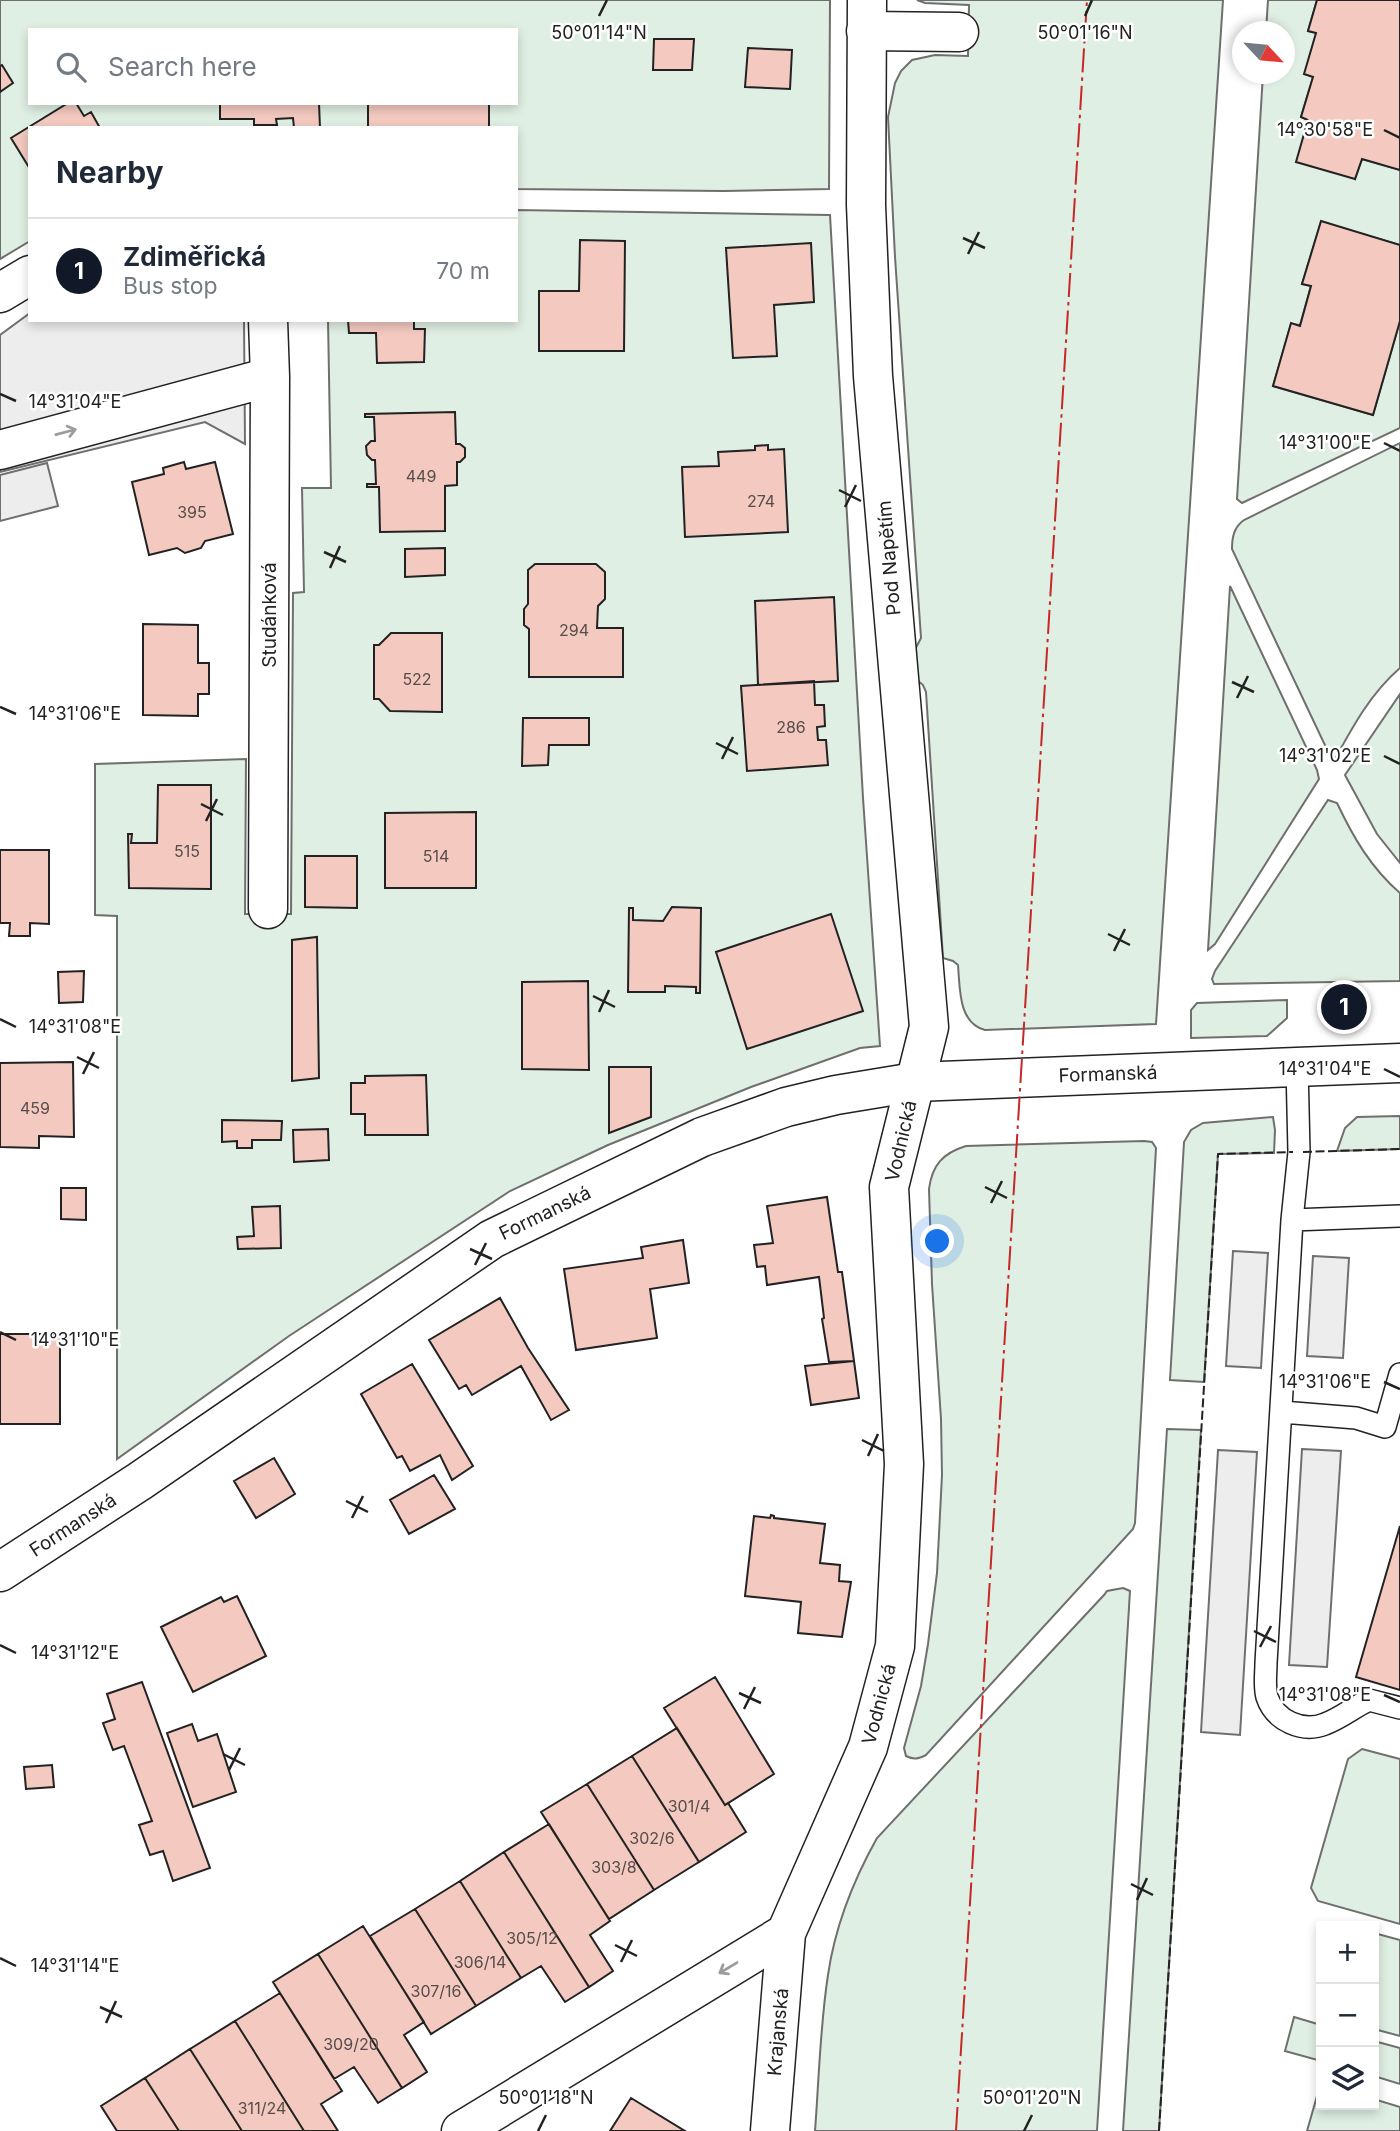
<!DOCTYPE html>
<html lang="en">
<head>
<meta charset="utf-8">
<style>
  :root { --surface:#fff; --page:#f2f2f3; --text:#1f2937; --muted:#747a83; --line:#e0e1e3; --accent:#111827 }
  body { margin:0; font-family:Inter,sans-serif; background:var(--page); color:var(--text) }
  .controls { position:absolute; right:21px; bottom:21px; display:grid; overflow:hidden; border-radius:0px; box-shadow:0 4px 10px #0003 }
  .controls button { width:63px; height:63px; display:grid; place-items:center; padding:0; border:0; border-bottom:2px solid var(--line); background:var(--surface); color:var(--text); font:35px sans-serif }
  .compass { position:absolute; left:1232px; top:21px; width:63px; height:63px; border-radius:50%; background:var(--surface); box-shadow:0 4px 10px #0003; rotate:116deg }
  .you { position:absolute; left:938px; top:1242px; width:24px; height:24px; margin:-18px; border:5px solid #fff; border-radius:50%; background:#1a73e8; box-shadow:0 0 0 10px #1a73e833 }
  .badge { display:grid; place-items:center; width:46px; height:46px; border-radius:50%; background:var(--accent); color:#fff; font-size:23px; font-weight:700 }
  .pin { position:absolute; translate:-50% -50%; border:4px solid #fff; box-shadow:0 2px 7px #0006 }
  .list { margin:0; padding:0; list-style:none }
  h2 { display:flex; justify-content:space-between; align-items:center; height:91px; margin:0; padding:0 28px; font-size:30px }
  h2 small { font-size:23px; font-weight:400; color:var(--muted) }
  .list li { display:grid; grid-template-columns:46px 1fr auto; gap:21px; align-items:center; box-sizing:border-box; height:105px; padding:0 28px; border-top:2px solid var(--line) }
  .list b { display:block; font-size:26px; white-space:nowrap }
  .list p { margin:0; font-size:23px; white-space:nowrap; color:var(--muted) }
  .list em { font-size:23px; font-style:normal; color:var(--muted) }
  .icon { flex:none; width:38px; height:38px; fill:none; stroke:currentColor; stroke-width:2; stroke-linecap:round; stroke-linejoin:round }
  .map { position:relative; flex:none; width:1400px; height:2131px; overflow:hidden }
  .search { position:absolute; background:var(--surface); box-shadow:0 4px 10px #0003; left:28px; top:28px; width:490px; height:77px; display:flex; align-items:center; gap:18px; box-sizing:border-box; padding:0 24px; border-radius:0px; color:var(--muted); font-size:26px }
  .panel { position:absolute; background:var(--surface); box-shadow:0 4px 10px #0003; left:28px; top:126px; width:490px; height:196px; border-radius:0px }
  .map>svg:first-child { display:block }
  .green { fill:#e0efe3; stroke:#6f6f6f; stroke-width:2; fill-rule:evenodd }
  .parking { fill:#ededed; stroke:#6f6f6f; stroke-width:2 }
  .building { fill:#f3c9c0; stroke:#222; stroke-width:2 }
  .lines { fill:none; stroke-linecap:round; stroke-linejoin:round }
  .lane-casing { stroke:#222; stroke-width:24 }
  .street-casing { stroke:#222; stroke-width:41 }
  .secondary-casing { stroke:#222; stroke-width:41 }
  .lane { stroke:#fff; stroke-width:21 }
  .street { stroke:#fff; stroke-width:38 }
  .secondary { stroke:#fff; stroke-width:38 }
  .fence { stroke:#222; stroke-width:2; stroke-dasharray:9 3.5; stroke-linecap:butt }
  .power { stroke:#c62828; stroke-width:2; stroke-dasharray:24 5 3.5 5; stroke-linecap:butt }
  .oneway { stroke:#9c9c9c }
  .ticks { fill:none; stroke:#222; stroke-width:2.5 }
  .labels { text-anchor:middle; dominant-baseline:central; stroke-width:5; stroke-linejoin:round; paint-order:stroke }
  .number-label { font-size:16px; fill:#564c4a }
  .street-label { font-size:19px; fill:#222; stroke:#fff }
  .ticks-label { font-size:18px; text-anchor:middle; fill:#222; stroke:#fff; stroke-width:5; stroke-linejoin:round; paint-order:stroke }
</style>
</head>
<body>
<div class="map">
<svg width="1400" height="2131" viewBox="0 0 1400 2131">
  <rect width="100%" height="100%" fill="#fff"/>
  <path class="green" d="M 0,0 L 830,0 L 829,189 L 724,191 L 516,189 L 516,128 L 30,128 L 30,241 L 0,259 ZM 30,30 L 516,30 L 516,103 L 30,103 Z
    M 917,0 L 1223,0 L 1156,1024 L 985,1030 C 958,1023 960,988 958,965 L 953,961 L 943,958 L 926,692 L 923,685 L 916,679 L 910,659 L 921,638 L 895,257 L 888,117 L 895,83 L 901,71 L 912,60 L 935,55 L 968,56 L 969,5 L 925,3 Z
    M 1268,0 L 1317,0 L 1308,31 L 1316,33 L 1313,77 L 1301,117 L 1308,120 L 1355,179 L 1362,159 L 1400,170 L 1400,245 L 1321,222 L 1302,284 L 1311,286 L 1300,325 L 1291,324 L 1273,386 L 1373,415 L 1400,321 L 1400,428 L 1242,503 L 1237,499 L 1263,74 L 1284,74 L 1284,32 L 1266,31 Z
    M 516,210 L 830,215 L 863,798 L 880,1046 L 860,1048 L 751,1087 L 608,1145 L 510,1191 L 289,1336 L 117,1459 L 117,916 L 95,915 L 95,764 L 246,759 L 245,914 L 291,914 L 293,593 L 304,592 L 302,488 L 331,488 L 328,320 L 516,320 Z
    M 1400,443 L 1400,668 C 1371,693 1353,726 1335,759 L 1332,760 L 1232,549 C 1232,537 1234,527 1244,520 Z
    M 1230,586 L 1317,770 L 1319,779 L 1215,944 L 1208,950 Z
    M 1400,694 L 1400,863 L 1377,834 L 1345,775 Z
    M 1328,800 L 1337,803 C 1353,837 1371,868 1400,893 L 1400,981 L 1214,984 L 1212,979 L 1215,971 Z
    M 1287,1000 L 1287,1018 L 1267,1036 L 1191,1038 L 1191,1010 L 1197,1003 Z
    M 1400,1116 L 1400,1149 L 1337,1151 L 1345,1128 L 1357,1117 Z
    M 1273,1117 L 1275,1130 L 1274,1153 L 1218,1154 L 1204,1382 L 1170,1380 L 1184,1142 L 1191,1130 L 1203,1123 Z
    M 1144,1141 L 1152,1142 L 1156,1148 L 1135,1523 L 1133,1529 L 926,1755 C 918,1759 914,1760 906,1756 L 904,1748 L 921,1686 L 928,1644 L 937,1573 L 942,1475 L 941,1419 L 932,1284 L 929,1189 C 932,1165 943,1153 966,1146 Z
    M 1167,1429 L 1201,1430 L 1159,2131 L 1123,2131 Z
    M 1123,1588 L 1130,1591 L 1097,2131 L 815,2131 C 819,2079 820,2026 828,1975 C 835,1926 853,1881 877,1838 L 1104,1595 L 1107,1591 Z
    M 1362,1749 L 1400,1759 L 1400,1924 L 1318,1901 L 1311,1888 L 1348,1759 Z
    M 1374,1933 L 1400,1940 L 1400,2036 L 1374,2029 Z
    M 1294,2017 L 1321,2025 L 1321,2061 L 1285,2051 Z
    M 1374,2041 L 1400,2048 L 1400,2084 L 1374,2076 Z
    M 1321,2094 L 1321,2105 L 1374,2105 L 1374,2099 L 1400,2107 L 1400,2131 L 1307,2131 L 1317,2096 Z"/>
  <path class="parking" d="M 30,313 L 30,320 L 244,320 L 245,444 L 205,422 L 0,472 L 0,335 Z
    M 47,463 L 58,506 L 0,521 L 0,475 Z
    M 1233,1251 L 1268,1253 L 1261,1368 L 1226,1366 Z
    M 1313,1256 L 1349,1258 L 1343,1358 L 1307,1356 Z
    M 1302,1449 L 1341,1451 L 1327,1667 L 1289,1665 Z
    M 1218,1450 L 1257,1452 L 1240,1735 L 1201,1732 Z"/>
  <path class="building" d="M 1317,0 L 1400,0 L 1400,170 L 1362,159 L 1355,179 L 1296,162 L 1308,120 L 1301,117 L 1313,77 L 1304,74 L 1316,33 L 1308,31 Z
    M 654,39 L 694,39 L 692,70 L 653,70 Z
    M 748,48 L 792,50 L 790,89 L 745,87 Z
    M 2,65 L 13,83 L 0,92 L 0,66 Z
    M 68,103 L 76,103 L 84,116 L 91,112 L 100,128 L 30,128 L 30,169 L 11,138 Z
    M 220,103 L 319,103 L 320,128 L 294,128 L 293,118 L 276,119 L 277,125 L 254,125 L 254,119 L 220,119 Z
    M 368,103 L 489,103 L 489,128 L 368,128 Z
    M 1321,221 L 1400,245 L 1400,321 L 1373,415 L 1273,386 L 1291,323 L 1300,326 L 1311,286 L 1302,284 Z
    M 580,240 L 625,241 L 624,351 L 539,351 L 539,291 L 579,291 Z
    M 811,243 L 814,302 L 774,305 L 777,356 L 733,358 L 726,248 Z
    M 348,320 L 414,320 L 414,329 L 425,329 L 424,362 L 377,363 L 376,333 L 349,333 Z
    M 455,412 L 456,444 L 460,444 L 465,448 L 465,457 L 460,462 L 457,462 L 457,485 L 445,486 L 445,531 L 380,532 L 379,487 L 367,487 L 367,484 L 376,484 L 375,460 L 372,460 L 367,455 L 366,446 L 371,441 L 375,441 L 374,417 L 365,417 L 365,414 Z
    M 768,445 L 768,450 L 784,449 L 788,532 L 685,537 L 682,467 L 719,466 L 718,452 L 755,450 L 755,446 Z
    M 184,462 L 186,469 L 215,462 L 233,534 L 205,541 L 201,548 L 185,553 L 177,548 L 149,555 L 132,482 L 164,474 L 163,468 Z
    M 445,548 L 445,575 L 405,577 L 405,549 Z
    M 535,564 L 596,564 L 605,572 L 605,599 L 598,606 L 597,628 L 623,628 L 623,677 L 529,677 L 529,629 L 524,625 L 524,609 L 528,604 L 528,570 Z
    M 834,597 L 838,681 L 758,685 L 755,601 Z
    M 143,624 L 198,625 L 198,663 L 209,663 L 209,694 L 198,694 L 198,716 L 143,715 Z
    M 391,633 L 442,633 L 442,712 L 390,711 L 379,699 L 374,699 L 374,645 L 379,645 Z
    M 814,681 L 815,705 L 824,705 L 825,726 L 817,727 L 818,740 L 826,740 L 828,765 L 747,771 L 741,686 Z
    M 523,718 L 589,718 L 589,745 L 549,745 L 548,765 L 522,766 Z
    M 158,785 L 211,785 L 211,889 L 129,888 L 128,834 L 132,834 L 131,843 L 157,843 Z
    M 476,812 L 476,888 L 385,888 L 385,813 Z
    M 0,850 L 49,850 L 49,924 L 30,923 L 30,936 L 9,936 L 10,923 L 0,923 Z
    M 305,856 L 357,856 L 357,908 L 305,907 Z
    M 672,907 L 701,908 L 700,993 L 696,993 L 696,987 L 665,986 L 665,992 L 628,992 L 629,908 L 633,908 L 633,920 L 663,921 Z
    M 831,914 L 863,1011 L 747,1049 L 716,952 Z
    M 317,937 L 319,1078 L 292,1081 L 292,940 Z
    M 84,971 L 83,1002 L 59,1003 L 58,972 Z
    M 588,981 L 589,1070 L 522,1069 L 522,982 Z
    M 73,1062 L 74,1137 L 39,1136 L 39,1148 L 0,1147 L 0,1063 Z
    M 609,1067 L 651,1067 L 651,1117 L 609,1133 Z
    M 426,1075 L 428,1135 L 365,1135 L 365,1114 L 351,1114 L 351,1083 L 365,1083 L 365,1076 Z
    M 222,1120 L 282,1121 L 281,1140 L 252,1140 L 252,1148 L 237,1148 L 237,1141 L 222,1142 Z
    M 328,1129 L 329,1160 L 294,1162 L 293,1130 Z
    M 61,1188 L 86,1188 L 86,1220 L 61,1219 Z
    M 827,1197 L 838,1272 L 842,1272 L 854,1361 L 829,1362 L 822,1319 L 824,1318 L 819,1277 L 767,1285 L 765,1266 L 757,1267 L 754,1245 L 773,1243 L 767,1206 Z
    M 280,1206 L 281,1248 L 238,1249 L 237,1237 L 254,1236 L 252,1207 Z
    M 683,1240 L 689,1283 L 650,1289 L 657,1338 L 576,1350 L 564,1269 L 643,1258 L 641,1247 Z
    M 500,1298 L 528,1348 L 569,1410 L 551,1420 L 521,1366 L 472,1395 L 466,1385 L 459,1389 L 429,1340 Z
    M 0,1334 L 60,1334 L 60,1424 L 0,1424 Z
    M 854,1361 L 859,1398 L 811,1405 L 805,1366 Z
    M 412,1364 L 473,1466 L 452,1480 L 440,1455 L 410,1471 L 402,1456 L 397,1458 L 361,1394 Z
    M 274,1458 L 295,1494 L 256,1518 L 234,1481 Z
    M 434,1475 L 455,1509 L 409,1534 L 390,1500 Z
    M 771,1515 L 774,1516 L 774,1518 L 825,1524 L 820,1563 L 840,1565 L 839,1581 L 851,1582 L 842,1637 L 798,1633 L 801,1602 L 745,1596 L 754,1516 L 770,1518 Z
    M 1400,1526 L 1400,1690 L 1356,1677 Z
    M 237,1596 L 266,1656 L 193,1692 L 161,1627 L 221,1597 L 224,1602 Z
    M 715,1677 L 774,1774 L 725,1805 L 664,1708 Z
    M 142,1682 L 210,1868 L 173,1881 L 163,1851 L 150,1855 L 139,1825 L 152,1821 L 124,1746 L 113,1750 L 103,1723 L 115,1719 L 107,1694 Z
    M 192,1724 L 198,1741 L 217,1734 L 236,1792 L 193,1807 L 167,1733 Z
    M 677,1728 L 725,1805 L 728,1803 L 746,1832 L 699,1862 L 632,1756 Z
    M 632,1756 L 699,1862 L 654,1890 L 587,1784 Z
    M 52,1765 L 54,1787 L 26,1789 L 24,1767 Z
    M 587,1784 L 654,1890 L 609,1919 L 541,1812 Z
    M 549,1824 L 610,1921 L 590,1935 L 613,1971 L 589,1987 L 504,1852 Z
    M 504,1852 L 589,1987 L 565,2002 L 541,1966 L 521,1978 L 460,1881 Z
    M 460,1881 L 521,1978 L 476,2006 L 415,1909 Z
    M 415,1909 L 476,2006 L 431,2034 L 370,1936 Z
    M 363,1926 L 424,2022 L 404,2035 L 427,2072 L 402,2088 L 318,1954 Z
    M 318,1954 L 402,2088 L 378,2103 L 354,2067 L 334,2079 L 273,1982 Z
    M 280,1993 L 342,2091 L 321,2104 L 338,2131 L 304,2131 L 235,2021 Z
    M 235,2021 L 304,2131 L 242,2131 L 190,2049 Z
    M 190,2049 L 242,2131 L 179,2131 L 145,2078 Z
    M 145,2078 L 179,2131 L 117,2131 L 101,2106 Z
    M 631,2098 L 685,2131 L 610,2131 Z"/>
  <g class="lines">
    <defs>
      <path id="lane" d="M 1297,1066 L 1299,1152 L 1292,1220 L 1266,1663 C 1266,1674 1264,1686 1267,1697 C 1275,1721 1303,1733 1325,1724 C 1341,1718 1354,1707 1369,1700 L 1400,1708
        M 1292,1220 L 1400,1216
        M 1282,1412 L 1356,1418 L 1385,1427 L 1400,1374"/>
      <path id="street" d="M 866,31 L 959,32
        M 0,293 L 30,275
        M 0,450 L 270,377
        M 268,909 L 270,377 L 268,320
        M 461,2131 L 786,1933 L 868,1747 L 895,1646 L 904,1464 L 889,1187 L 929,1027 L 873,376 L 866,205 L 867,0
        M 770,2131 L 786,1933"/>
      <path id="secondary" d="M 0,1572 L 140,1481 L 492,1239 L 702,1137 L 786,1107 L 836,1095 L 915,1082 L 1400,1063"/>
    </defs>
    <use href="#lane" class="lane-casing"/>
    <use href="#street" class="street-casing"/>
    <use href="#secondary" class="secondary-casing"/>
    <use href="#lane" class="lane"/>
    <use href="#street" class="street"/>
    <use href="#secondary" class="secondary"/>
    <path class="fence" d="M 1303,1152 L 1400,1149
      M 1159,2131 L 1218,1154 L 1293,1152"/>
    <path class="power" d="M 956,2131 L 1087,0"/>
  </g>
  <defs><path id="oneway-shaft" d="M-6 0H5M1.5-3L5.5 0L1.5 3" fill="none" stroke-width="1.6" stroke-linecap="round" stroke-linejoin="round" transform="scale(1.75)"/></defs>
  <g class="oneway">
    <use href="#oneway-shaft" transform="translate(66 432) rotate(-15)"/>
    <use href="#oneway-shaft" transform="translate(728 1968) rotate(149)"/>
  </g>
  <path class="ticks" d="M 599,16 L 607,0M 1085,16 L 1092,0M 1384,130 L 1400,138M 963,238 L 985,248M 968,254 L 979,232M 0,394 L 16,401M 1384,443 L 1400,451M 839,490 L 861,501M 845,507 L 856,485M 324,552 L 346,562M 330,568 L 340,546M 1232,682 L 1254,692M 1237,698 L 1248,676M 0,707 L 16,714M 716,743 L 738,754M 1384,756 L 1400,764M 722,759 L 733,737M 201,804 L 223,815M 206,821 L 217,799M 1108,934 L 1130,945M 1114,951 L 1125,929M 593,996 L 615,1007M 599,1012 L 609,990M 0,1019 L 16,1027M 77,1057 L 99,1068M 1384,1069 L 1400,1077M 83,1074 L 94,1052M 985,1187 L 1007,1198M 991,1203 L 1002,1181M 470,1249 L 492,1259M 475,1265 L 486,1243M 0,1332 L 16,1340M 1384,1382 L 1400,1389M 862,1440 L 884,1451M 868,1456 L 878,1434M 346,1501 L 368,1512M 352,1518 L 363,1496M 1254,1631 L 1276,1642M 0,1645 L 16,1653M 1260,1647 L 1271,1626M 739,1693 L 761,1703M 1384,1695 L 1400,1702M 744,1709 L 755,1687M 223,1754 L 245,1765M 229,1770 L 240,1748M 1131,1884 L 1153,1895M 1137,1900 L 1147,1878M 615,1945 L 637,1956M 0,1958 L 16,1966M 621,1962 L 632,1940M 100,2007 L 122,2017M 106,2023 L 116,2001M 538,2131 L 546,2115M 1024,2131 L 1032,2115"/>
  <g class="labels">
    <g class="number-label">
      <text x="421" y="476">449</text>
      <text x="761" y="501">274</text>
      <text x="192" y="512">395</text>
      <text x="574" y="630">294</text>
      <text x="417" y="679">522</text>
      <text x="791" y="727">286</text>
      <text x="187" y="851">515</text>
      <text x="436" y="856">514</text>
      <text x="35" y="1108">459</text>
      <text x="689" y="1806">301/4</text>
      <text x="652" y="1838">302/6</text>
      <text x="614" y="1867">303/8</text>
      <text x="532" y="1938">305/12</text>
      <text x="480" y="1962">306/14</text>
      <text x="436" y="1991">307/16</text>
      <text x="351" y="2044">309/20</text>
      <text x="262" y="2108">311/24</text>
    </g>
    <g class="street-label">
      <text transform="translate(889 558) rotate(-95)">Pod Napětím</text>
      <text transform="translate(269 615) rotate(-90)">Studánková</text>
      <text transform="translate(1108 1074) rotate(-2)">Formanská</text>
      <text transform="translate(901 1141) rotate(-77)">Vodnická</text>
      <text transform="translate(545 1213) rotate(-26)">Formanská</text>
      <text transform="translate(73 1525) rotate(-33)">Formanská</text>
      <text transform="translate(879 1704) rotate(-75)">Vodnická</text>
      <text transform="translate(778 2032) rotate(-85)">Krajanská</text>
    </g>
  </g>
  <g class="ticks-label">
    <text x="599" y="39">50°01'14"N</text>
    <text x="1085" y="39">50°01'16"N</text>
    <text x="1325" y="136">14°30'58"E</text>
    <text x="75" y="408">14°31'04"E</text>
    <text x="1325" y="449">14°31'00"E</text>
    <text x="75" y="720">14°31'06"E</text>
    <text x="1325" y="762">14°31'02"E</text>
    <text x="75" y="1033">14°31'08"E</text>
    <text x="1325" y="1075">14°31'04"E</text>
    <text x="75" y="1346">14°31'10"E</text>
    <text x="1325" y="1388">14°31'06"E</text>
    <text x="75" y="1659">14°31'12"E</text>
    <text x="1325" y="1701">14°31'08"E</text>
    <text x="75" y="1972">14°31'14"E</text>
    <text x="546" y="2104">50°01'18"N</text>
    <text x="1032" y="2104">50°01'20"N</text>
  </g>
</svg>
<div class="controls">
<button>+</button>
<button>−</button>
<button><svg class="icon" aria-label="layers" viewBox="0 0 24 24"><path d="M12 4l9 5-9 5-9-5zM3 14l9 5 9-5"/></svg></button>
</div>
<svg class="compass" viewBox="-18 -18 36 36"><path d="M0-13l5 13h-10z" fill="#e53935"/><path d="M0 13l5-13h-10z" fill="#747a83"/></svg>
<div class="you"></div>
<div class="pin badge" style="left:1344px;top:1007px">1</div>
<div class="search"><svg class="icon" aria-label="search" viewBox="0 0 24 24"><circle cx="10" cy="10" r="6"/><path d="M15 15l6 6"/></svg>Search here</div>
<section class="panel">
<h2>Nearby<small></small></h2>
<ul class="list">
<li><span class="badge">1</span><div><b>Zdiměřická</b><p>Bus stop</p></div><em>70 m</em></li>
</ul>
</section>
</div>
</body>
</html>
